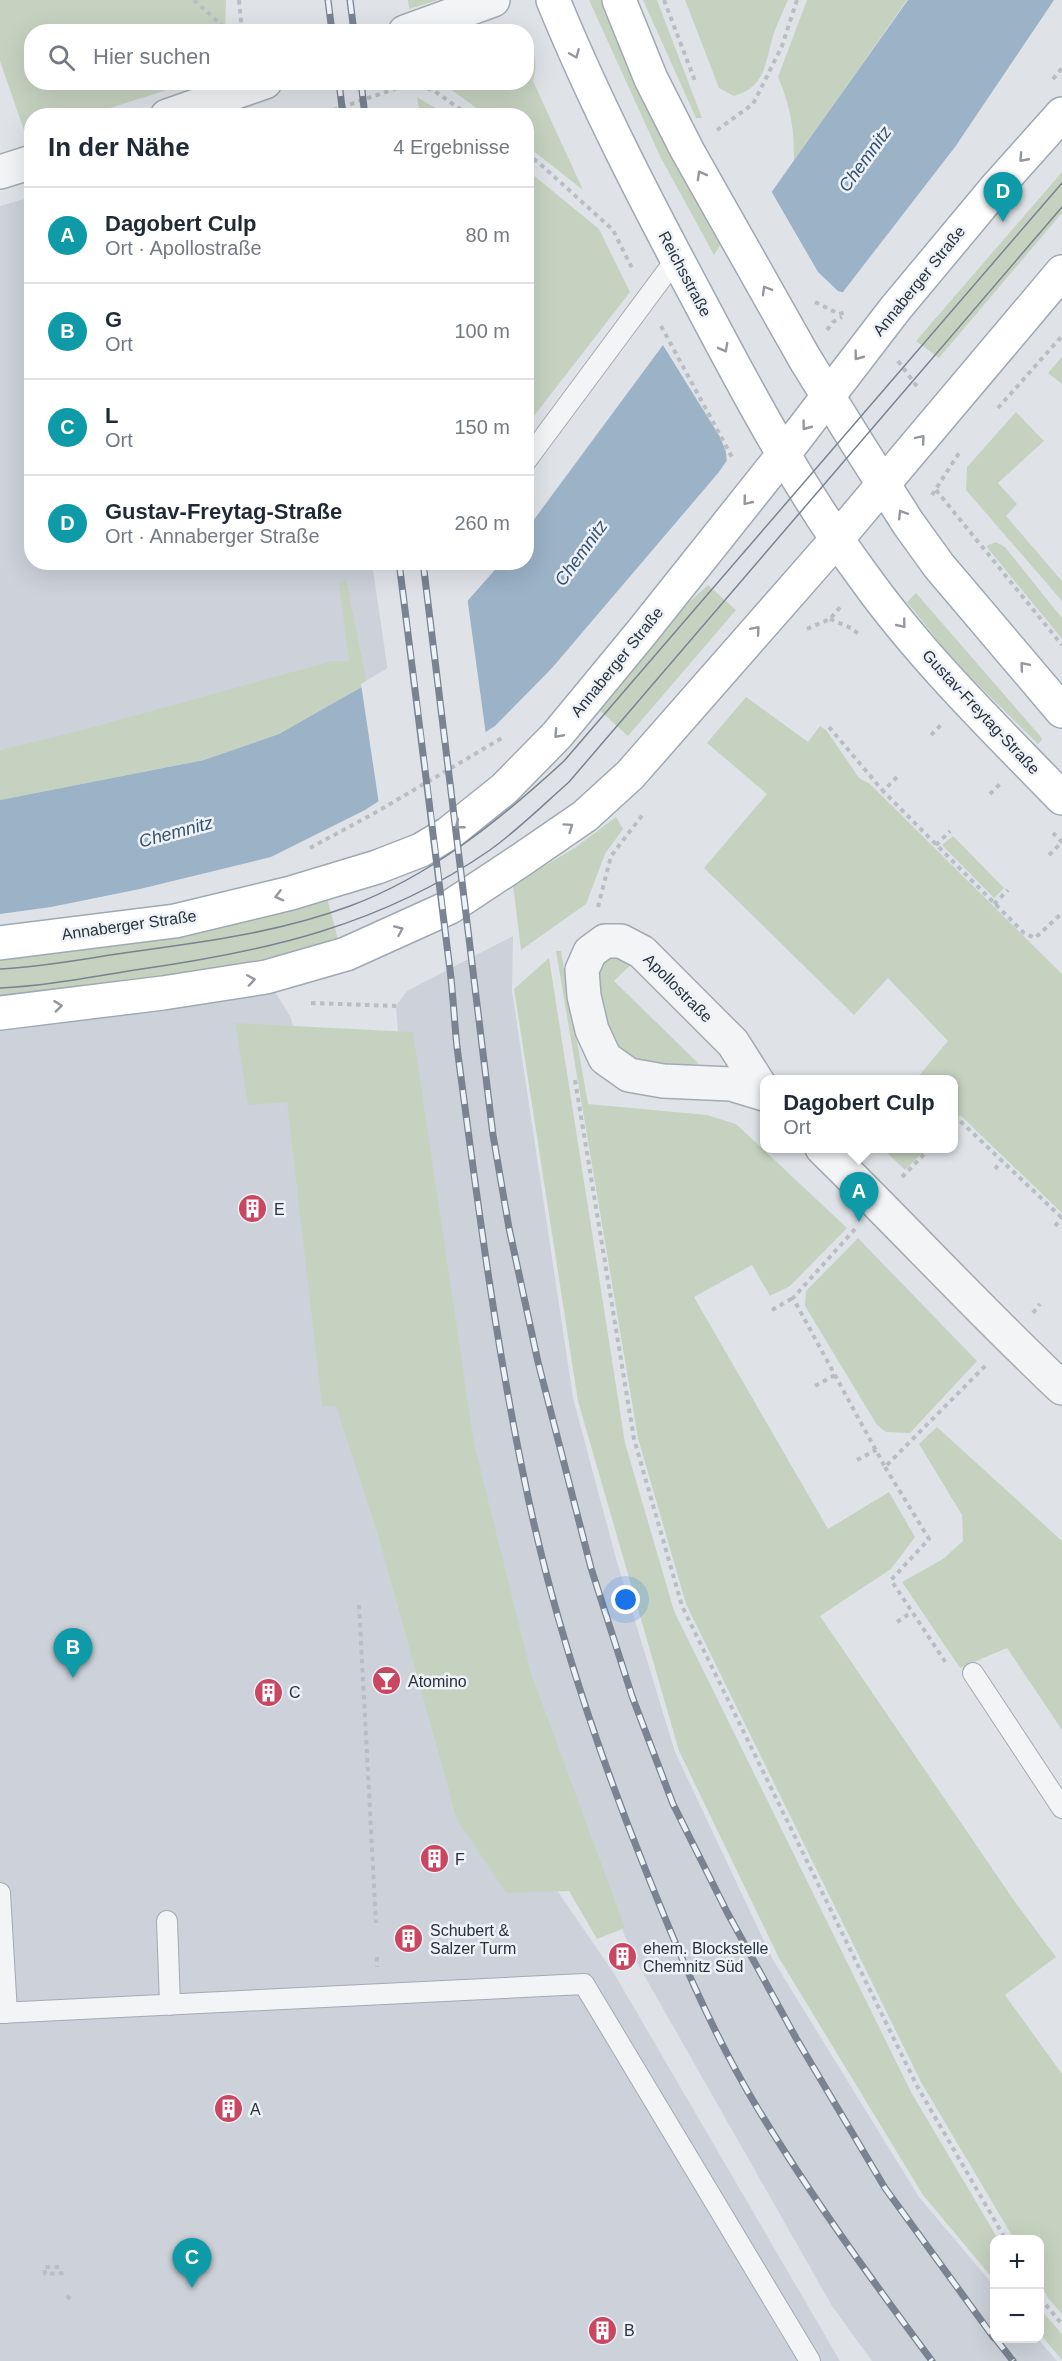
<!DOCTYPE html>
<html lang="de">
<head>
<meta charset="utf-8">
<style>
  :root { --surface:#fff; --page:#f6f6f7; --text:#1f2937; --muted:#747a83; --line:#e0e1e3; --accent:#ca4761 }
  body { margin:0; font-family:Arial,sans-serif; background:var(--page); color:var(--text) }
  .controls { position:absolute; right:18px; bottom:18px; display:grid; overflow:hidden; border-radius:12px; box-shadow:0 6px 24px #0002 }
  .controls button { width:54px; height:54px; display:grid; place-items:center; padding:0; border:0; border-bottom:2px solid var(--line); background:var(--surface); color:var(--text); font:30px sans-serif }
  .you { position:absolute; left:626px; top:1600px; width:21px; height:21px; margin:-15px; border:4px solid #fff; border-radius:50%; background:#1a73e8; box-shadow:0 0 0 9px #1a73e833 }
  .badge { display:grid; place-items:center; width:39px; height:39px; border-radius:50%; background:var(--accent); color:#fff; font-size:20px; font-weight:700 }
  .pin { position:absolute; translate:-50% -50px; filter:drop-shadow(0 2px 3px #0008) }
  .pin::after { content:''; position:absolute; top:32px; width:21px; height:18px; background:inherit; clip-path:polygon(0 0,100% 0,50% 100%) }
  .popup { position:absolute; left:760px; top:1075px; width:198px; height:78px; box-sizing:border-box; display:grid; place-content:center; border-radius:12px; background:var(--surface); filter:drop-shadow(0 2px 4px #0005); font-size:20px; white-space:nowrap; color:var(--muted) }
  .popup b { font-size:22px; color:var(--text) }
  .popup::after { content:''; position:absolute; left:50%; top:100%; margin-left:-12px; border:12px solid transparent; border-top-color:var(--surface) }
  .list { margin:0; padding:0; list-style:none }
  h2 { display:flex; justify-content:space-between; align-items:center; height:78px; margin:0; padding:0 24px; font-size:26px }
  h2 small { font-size:20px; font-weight:400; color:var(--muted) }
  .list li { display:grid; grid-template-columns:39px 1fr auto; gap:18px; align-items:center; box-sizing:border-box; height:96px; padding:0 24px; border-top:2px solid var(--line) }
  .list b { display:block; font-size:22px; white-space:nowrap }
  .list p { margin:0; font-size:20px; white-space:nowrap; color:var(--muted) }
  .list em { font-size:20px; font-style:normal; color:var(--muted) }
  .icon { flex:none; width:33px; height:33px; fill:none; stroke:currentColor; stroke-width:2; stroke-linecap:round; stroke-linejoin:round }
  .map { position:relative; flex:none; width:1062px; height:2361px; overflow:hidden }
  .search { position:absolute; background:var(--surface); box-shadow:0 6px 24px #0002; left:24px; top:24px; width:510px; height:66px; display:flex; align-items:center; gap:15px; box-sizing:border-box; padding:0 21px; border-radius:24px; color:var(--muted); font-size:22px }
  .panel { position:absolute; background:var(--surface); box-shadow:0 6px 24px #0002; left:24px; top:108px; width:510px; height:462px; border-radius:24px }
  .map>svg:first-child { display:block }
  .built { fill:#cdd2da }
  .green { fill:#c6d2c0 }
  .water { fill:#9bb2c7 }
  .pier { fill:#dfe3e8 }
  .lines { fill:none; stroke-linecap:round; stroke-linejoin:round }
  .service-casing { stroke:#a4aab2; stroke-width:22 }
  .minor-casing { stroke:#a4aab2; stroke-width:36 }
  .primary-casing { stroke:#9fa8b3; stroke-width:36 }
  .path { stroke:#b9bec2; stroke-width:4; stroke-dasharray:4.5 4.5; stroke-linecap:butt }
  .service { stroke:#f2f4f6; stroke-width:20 }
  .minor { stroke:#f2f4f6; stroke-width:33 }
  .primary { stroke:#fff; stroke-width:33 }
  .tram { stroke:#798391; stroke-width:1.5 }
  .rail-casing { stroke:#798391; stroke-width:7 }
  .rail { stroke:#eef2f6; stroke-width:4.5; stroke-dasharray:14; stroke-linecap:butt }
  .oneway { stroke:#94989e }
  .labels { text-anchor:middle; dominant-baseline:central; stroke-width:5; stroke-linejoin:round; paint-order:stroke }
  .street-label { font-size:16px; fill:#28323e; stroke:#eef2f6 }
  .poi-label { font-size:16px; fill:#28323e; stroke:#eef2f6; text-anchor:start }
  .water-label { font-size:18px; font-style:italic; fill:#345271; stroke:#eef2f6 }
</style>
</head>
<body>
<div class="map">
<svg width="1062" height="2361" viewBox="0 0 1062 2361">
  <rect width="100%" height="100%" fill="#dfe3e8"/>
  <path class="built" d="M 31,197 L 32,562 L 372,563 L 388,672 L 367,684 L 0,800 L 0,206 Z
    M 513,936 L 512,991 L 573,1398 L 617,1562 L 675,1752 L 773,1960 L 919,2197 L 994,2286 L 994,2338 L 1038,2339 L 1057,2361 L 872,2361 L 832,2306 L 632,1954 L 528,1692 L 467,1441 L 398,1032 L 396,1006 L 407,991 Z
    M 266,977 L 291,1018 L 483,1782 L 615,1975 L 840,2361 L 0,2361 L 0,1013 Z"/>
  <path class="green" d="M 0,0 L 226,0 L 225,31 L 32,32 L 32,82 L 189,83 L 88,115 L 32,116 L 31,134 L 26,136 L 0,61 Z
    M 408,0 L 438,0 L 409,9 Z
    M 589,0 L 601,0 L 674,158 L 722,242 L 714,255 L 660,156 Z
    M 643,0 L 657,0 L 702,118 L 696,118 Z
    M 685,0 L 788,0 C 783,12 777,23 773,36 C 765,63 766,87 734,96 L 719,88 Z
    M 807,0 L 907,0 L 794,161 C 794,126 791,109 778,77 Z
    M 493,24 L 508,27 L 515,31 L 455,32 L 469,26 Z
    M 527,41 C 537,53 537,68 533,81 L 583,190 L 527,146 L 526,116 L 486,115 L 442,83 L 526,82 Z
    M 417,97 L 447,115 L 420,115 Z
    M 527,170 L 599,229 L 630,292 L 527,425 Z
    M 1062,172 L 1062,213 L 939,358 L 916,341 Z
    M 1062,357 L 1062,384 L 1048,373 Z
    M 1016,412 L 1044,441 L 998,483 L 1017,504 L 1006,516 L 1062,581 L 1062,601 L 966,490 L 967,467 Z
    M 996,542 L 1005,547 L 1062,618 L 1062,639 L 986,546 Z
    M 346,579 L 367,684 L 279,734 L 204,760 L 0,800 L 0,750 L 90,728 L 332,661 L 349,661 L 339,584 Z
    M 708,585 L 736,610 L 628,736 L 598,709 L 686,605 Z
    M 916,593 L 1041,737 L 1042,740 L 1038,744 L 955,662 L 907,602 Z
    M 746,697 L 808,742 L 820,726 L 827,731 L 859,778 L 870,784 L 1062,974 L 1062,1213 L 960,1115 L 954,1121 L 954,1080 L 916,1079 L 948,1041 L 888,978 L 854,1015 L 704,868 L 767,794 L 707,743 Z
    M 616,817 L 623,829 L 605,854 L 586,904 L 521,950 L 513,885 L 576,847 Z
    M 953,836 L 1004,888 L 994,898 L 942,845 Z
    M 327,898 L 338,939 L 269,958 L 188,973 L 0,998 L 0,959 L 108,947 L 179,935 Z
    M 556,951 L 561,951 L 588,1104 L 707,1115 L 736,1124 L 847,1228 L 790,1286 L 770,1296 L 752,1265 L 694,1297 L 828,1529 L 889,1492 L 915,1537 L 891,1569 L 820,1616 L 1015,1902 L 1056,1957 L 1005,1995 L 1062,2074 L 1062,2314 L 1048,2298 L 1040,2283 L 1040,2240 L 1014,2239 L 921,2082 L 686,1604 L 638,1438 Z
    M 643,953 L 614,981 L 698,1063 L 688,1068 L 630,1069 L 598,1029 L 597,960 L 602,954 Z
    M 549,958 L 625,1443 L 674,1611 L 911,2092 L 998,2239 L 994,2240 L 994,2280 L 923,2195 L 779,1958 L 679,1751 L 578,1401 L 514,989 Z
    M 235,1023 L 413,1032 L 474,1443 L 531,1673 L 625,1928 L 597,1939 L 569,1891 L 506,1893 L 457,1820 L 378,1535 L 336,1406 L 322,1406 L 287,1102 L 248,1105 Z
    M 883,1149 L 926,1149 L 905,1170 Z
    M 858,1238 L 977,1361 L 910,1433 L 886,1432 L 877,1425 L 805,1306 L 806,1291 Z
    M 937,1427 L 1062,1541 L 1062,1730 L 1007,1648 L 960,1668 L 902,1582 L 943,1559 L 963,1541 L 962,1515 L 919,1444 Z
    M 1040,2309 L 1062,2334 L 1062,2360 L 1040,2334 Z"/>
  <path class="water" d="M 908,0 L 1054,0 L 955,147 L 846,288 L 719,472 L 552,668 L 495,726 L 365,810 L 271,857 L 140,889 L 51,907 L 0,914 L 0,800 L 204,760 L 279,734 L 388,672 L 463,606 L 501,563 L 526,562 L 527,529 L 663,345 Z"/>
  <path class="pier" d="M 770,189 L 818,272 L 838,291 L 846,293 L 727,464 L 726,452 L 720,437 L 661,342 Z
    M 467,596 L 486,735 L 379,804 L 361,684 L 386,669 Z"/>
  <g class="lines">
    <defs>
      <path id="service" d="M 526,461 L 676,259
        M 973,1673 L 1062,1808
        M 0,1893 L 7,2013
        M 167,1921 L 170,2005
        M 0,2013 L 584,1984 L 810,2361"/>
      <path id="minor" d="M 405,32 L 493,0
        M 167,116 L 265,82
        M 0,172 L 32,162
        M 764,1092 L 733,1043 L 642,952 L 621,941 L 605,941 L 590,952 L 582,970 L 584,996 L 592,1030 L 605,1058 L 629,1075 L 663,1081 L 731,1084 L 764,1094
        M 822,1148 C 903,1227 980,1311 1062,1388"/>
      <path id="primary" d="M 553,0 C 596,105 648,205 702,306 C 751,399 801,492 864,577 C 922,658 993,727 1062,798
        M 619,0 L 651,79 L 687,150 L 805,359 L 859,446 L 908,523 L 939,566 L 1062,711
        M 0,943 L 175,921 L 291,893 L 377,867 L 421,850 L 449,833 L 504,789 L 557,735 L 642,632 L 783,455 L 895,309 L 995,189 L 1062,114
        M 0,1013 L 163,993 L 266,977 L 346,954 L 450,907 L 521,860 L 585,816 L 630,775 L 837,539 L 1062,272"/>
    </defs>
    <use href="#service" class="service-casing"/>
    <use href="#minor" class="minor-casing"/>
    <use href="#primary" class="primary-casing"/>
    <path class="path" d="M 194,0 L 229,32
      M 239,0 L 242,32
      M 664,0 L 695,81
      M 1053,79 L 1062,68
      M 316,116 L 409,84 L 433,90 L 470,116
      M 717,130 L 753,104 L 782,46 L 797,0
      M 526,154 L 538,162 L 613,230 L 632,268
      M 815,302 L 839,314 L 847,312
      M 661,326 L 733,459
      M 827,330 L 833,322 L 842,317
      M 898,361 L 919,389
      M 998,408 L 1062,336
      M 936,490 L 1062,645
      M 932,495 L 959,453
      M 830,619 L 851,628 L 861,636
      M 807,629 L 830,619 L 842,605
      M 829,727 L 883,791
      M 931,735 L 941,725
      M 897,777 L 883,791 L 1024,933 L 1035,938 L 1062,913
      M 990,794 L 1000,784
      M 936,845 L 950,831
      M 310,848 L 373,814 L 502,738
      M 1049,855 L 1062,842 L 1053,833
      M 994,904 L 1008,890
      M 598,907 L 611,856 L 644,813
      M 311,1003 L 396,1006
      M 575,1080 L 634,1439 L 682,1606 L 917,2086 L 1006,2240
      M 954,1123 L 958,1119 L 1062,1218
      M 995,1169 L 1002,1160
      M 902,1177 L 930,1148
      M 1055,1226 L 1062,1218
      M 855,1229 L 793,1298 L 885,1467 L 988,1363
      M 772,1310 L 793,1298
      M 1033,1313 L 1040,1304
      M 815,1386 L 835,1375
      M 857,1460 L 876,1450
      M 885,1467 L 929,1539 L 891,1580 L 946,1663
      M 359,1605 L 376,1923
      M 897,1622 L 912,1612
      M 377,1957 L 377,1967
      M 59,2267 L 44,2267 L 45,2274 L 66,2273
      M 1040,2298 L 1062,2324
      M 70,2299 L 68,2297 L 71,2295 L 72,2297"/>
    <use href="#service" class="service"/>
    <use href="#minor" class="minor"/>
    <use href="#primary" class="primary"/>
    <path class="tram" d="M 0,969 C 44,967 88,958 131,952 C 205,942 280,932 350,906 C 431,876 501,819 564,761 L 1062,183
      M 0,988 C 45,986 91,977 135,970 C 264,952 381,926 490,850 C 518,830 543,805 569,782 L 1062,207"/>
    <defs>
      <path id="rail" d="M 328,0 L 332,32
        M 350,0 L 354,32
        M 339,82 L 343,116
        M 361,82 L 365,116
        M 399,562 C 416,696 433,829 449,962 C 453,990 454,1019 457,1047 C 476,1190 494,1333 523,1473 C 550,1608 593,1739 644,1866 C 677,1949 712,2033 758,2109 C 811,2196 871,2279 932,2361
        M 423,562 L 493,1135 L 509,1228 L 538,1362 L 591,1568 L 632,1696 L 673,1804 L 727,1912 L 796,2038 L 885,2188 L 994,2338
        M 995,2338 L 1013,2361"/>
    </defs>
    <use href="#rail" class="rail-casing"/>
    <use href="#rail" class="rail"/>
  </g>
  <defs><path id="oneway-chevron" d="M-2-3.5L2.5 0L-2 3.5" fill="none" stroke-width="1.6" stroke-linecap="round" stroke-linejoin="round" transform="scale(1.5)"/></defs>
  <g class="oneway">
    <use href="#oneway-chevron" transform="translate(575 54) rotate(67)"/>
    <use href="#oneway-chevron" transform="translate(1023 158) rotate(132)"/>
    <use href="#oneway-chevron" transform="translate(701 175) rotate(-119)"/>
    <use href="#oneway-chevron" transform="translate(766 290) rotate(-120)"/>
    <use href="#oneway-chevron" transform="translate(724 348) rotate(62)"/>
    <use href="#oneway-chevron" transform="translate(858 356) rotate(127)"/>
    <use href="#oneway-chevron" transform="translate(806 426) rotate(127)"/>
    <use href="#oneway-chevron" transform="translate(921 439) rotate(-50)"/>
    <use href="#oneway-chevron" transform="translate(747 501) rotate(129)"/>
    <use href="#oneway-chevron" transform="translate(902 514) rotate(-122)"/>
    <use href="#oneway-chevron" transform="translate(902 624) rotate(51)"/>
    <use href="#oneway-chevron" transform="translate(756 630) rotate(-49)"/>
    <use href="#oneway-chevron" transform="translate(1024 666) rotate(-130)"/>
    <use href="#oneway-chevron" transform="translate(558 734) rotate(132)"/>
    <use href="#oneway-chevron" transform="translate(459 825) rotate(141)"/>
    <use href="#oneway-chevron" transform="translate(569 827) rotate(-35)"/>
    <use href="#oneway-chevron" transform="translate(279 896) rotate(166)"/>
    <use href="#oneway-chevron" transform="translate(399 930) rotate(-24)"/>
    <use href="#oneway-chevron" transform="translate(251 980) rotate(-9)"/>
    <use href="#oneway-chevron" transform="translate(58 1006) rotate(-7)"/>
  </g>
  <defs>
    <symbol id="building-disc" viewBox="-11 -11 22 22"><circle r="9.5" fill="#ca4761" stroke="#eef2f6"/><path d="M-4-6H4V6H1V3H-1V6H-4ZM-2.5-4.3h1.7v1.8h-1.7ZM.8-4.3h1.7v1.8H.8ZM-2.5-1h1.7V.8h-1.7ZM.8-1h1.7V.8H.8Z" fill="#fff"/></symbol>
    <symbol id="bar-disc" viewBox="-11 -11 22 22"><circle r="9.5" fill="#ca4761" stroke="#eef2f6"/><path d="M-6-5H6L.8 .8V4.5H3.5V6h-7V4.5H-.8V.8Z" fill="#fff"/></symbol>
  </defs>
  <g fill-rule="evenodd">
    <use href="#building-disc" x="236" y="1192" width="33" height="33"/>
    <use href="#bar-disc" x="370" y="1664" width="33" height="33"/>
    <use href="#building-disc" x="252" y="1676" width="33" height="33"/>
    <use href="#building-disc" x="418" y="1842" width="33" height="33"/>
    <use href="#building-disc" x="392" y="1922" width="33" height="33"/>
    <use href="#building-disc" x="606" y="1940" width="33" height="33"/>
    <use href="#building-disc" x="212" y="2092" width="33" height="33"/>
    <use href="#building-disc" x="586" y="2314" width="33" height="33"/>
  </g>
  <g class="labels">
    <g class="street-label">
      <text transform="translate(685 274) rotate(62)">Reichsstraße</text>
      <text transform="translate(919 281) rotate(-51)">Annaberger Straße</text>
      <text transform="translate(617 662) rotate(-51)">Annaberger Straße</text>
      <text transform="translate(981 712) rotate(47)">Gustav-Freytag-Straße</text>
      <text transform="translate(129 925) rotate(-8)">Annaberger Straße</text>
      <text transform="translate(678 988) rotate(45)">Apollostraße</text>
    </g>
    <g class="poi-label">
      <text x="274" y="1209">E</text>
      <text x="408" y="1681">Atomino</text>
      <text x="289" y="1692">C</text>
      <text x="455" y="1859">F</text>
      <text x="430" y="1930">Schubert &amp;<tspan x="430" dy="18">Salzer Turm</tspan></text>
      <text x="643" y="1948">ehem. Blockstelle<tspan x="643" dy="18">Chemnitz Süd</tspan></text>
      <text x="250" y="2109">A</text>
      <text x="624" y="2330">B</text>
    </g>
    <g class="water-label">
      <text transform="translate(865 159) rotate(-54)">Chemnitz</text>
      <text transform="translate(581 553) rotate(-54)">Chemnitz</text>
      <text transform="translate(176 832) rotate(-15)">Chemnitz</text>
    </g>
  </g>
</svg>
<div class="controls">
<button>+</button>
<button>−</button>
</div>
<div class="you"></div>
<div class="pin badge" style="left:859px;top:1222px;background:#0f9aa8">A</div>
<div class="popup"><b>Dagobert Culp</b>Ort</div>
<div class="pin badge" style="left:73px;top:1678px;background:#0f9aa8">B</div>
<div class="pin badge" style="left:192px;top:2288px;background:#0f9aa8">C</div>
<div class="pin badge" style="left:1003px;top:222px;background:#0f9aa8">D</div>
<div class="search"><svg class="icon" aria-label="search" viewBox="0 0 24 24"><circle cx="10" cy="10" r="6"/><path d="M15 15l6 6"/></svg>Hier suchen</div>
<section class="panel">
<h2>In der Nähe<small>4 Ergebnisse</small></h2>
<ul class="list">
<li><span class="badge" style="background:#0f9aa8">A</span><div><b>Dagobert Culp</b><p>Ort · Apollostraße</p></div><em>80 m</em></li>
<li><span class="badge" style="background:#0f9aa8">B</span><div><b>G</b><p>Ort</p></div><em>100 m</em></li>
<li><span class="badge" style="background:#0f9aa8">C</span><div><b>L</b><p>Ort</p></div><em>150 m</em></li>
<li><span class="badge" style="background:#0f9aa8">D</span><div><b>Gustav-Freytag-Straße</b><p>Ort · Annaberger Straße</p></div><em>260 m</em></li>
</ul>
</section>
</div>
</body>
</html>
